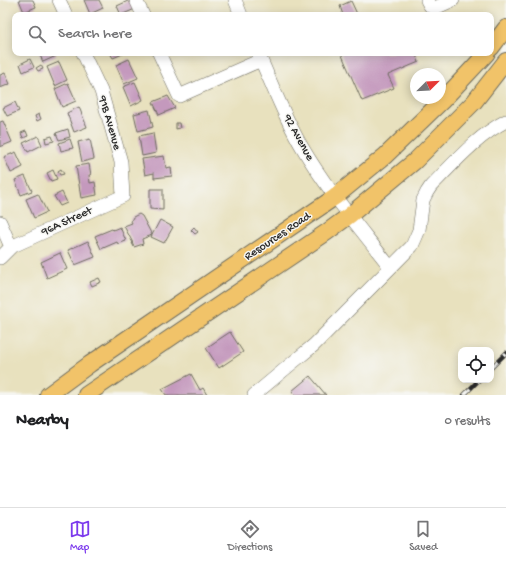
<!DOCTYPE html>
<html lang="en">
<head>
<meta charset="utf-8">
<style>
  :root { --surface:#fff; --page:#f6f6f6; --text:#202124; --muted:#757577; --line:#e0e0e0; --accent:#7c3aed }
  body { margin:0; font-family:"Gochi Hand",sans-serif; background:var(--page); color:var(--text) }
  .controls { position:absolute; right:12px; bottom:12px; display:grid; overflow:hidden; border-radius:8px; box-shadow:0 2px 10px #0003 }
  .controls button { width:36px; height:36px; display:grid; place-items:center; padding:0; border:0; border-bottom:1px solid var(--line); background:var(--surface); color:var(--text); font:20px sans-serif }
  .compass { position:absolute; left:410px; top:68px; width:36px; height:36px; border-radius:50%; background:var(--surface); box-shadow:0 2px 10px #0003; rotate:66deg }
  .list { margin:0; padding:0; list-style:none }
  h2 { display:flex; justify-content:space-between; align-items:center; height:52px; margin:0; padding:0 16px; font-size:17px }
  h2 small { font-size:13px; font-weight:400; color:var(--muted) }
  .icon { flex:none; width:22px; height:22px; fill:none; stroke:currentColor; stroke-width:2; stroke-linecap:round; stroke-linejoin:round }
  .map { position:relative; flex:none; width:506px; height:395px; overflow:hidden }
  .search { position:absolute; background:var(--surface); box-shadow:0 2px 10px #0003; left:12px; right:12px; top:12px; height:44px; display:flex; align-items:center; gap:10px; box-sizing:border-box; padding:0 14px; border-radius:8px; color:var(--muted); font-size:15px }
  .sheet { height:112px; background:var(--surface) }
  nav { display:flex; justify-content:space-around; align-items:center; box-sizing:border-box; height:56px; border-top:1px solid var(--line); background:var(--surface); font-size:11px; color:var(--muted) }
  nav a { display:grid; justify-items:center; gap:2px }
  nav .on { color:var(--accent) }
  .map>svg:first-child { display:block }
  .building { fill:#c499bd }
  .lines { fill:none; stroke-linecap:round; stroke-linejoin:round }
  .minor-casing { stroke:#6d6b5e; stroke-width:14 }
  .major-casing { stroke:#6d6b5e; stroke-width:18 }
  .minor { stroke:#fff; stroke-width:13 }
  .major { stroke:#f1c369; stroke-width:16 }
  .rail-casing { stroke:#2b2b2b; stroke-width:4.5 }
  .rail { stroke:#f6f6f2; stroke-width:3; stroke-dasharray:9; stroke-linecap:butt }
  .labels { text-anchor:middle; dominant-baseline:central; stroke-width:3; stroke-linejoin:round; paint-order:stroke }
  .street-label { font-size:12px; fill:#2b2b2b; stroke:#f6f6f2 }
</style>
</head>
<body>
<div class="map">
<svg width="506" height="395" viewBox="0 0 506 395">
  <rect width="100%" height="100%" fill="#f6f6f2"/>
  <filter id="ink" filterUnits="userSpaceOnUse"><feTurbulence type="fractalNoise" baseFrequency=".025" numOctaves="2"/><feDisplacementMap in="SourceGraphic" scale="8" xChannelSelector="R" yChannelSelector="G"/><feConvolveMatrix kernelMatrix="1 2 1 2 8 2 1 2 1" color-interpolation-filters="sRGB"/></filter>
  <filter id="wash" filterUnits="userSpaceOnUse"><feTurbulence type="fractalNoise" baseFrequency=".012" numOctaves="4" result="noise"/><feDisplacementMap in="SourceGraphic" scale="16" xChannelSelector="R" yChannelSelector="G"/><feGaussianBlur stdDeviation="0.9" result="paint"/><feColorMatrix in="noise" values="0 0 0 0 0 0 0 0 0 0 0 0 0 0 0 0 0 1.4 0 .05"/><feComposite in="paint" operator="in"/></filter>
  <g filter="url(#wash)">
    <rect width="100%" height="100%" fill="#e8e1be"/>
    <g id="blocks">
      <path class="building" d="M 19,0 L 33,0 L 36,7 L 24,12 Z
        M 84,0 L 99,0 L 103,8 L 90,14 Z
        M 130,0 L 135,9 L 121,15 L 117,6 Z
        M 351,1 L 357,14 L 343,15 L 340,6 Z
        M 39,53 L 55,53 L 56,56 L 43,62 Z
        M 110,53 L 125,53 L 113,58 Z
        M 341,53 L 415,53 L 419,62 L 388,75 L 394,88 L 362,101 Z
        M 30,59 L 34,67 L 23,72 L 20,64 Z
        M 129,59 L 138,78 L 124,84 L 116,65 Z
        M 59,62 L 67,80 L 55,86 L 47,67 Z
        M 41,65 L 43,69 L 38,71 L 36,68 Z
        M 5,73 L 10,84 L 0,88 L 0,75 Z
        M 135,82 L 143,100 L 131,106 L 123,87 Z
        M 68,83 L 76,101 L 62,107 L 55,89 Z
        M 168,96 L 175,108 L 159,115 L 153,102 Z
        M 15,102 L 19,111 L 7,116 L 3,108 Z
        M 79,107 L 87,127 L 74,132 L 67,113 Z
        M 149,110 L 153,127 L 138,131 L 134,114 Z
        M 39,114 L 41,119 L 37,121 L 35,116 Z
        M 3,121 L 12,142 L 0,147 L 0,122 Z
        M 176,123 L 179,123 L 180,128 L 176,129 Z
        M 68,129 L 70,137 L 59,140 L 56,133 Z
        M 26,131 L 28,136 L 23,138 L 21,133 Z
        M 153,133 L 156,153 L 142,156 L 139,136 Z
        M 38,136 L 42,145 L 28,152 L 23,143 Z
        M 52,136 L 54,141 L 46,143 L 45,138 Z
        M 70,139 L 73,148 L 61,151 L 59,143 Z
        M 90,139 L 94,159 L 82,162 L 78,142 Z
        M 16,152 L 23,167 L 11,173 L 4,157 Z
        M 164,156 L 166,168 L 171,167 L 172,176 L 154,178 L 154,173 L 145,175 L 142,159 Z
        M 89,164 L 91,175 L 89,175 L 90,183 L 95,182 L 97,195 L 81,198 L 76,166 Z
        M 61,169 L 64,174 L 60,175 L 58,171 Z
        M 53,170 L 57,179 L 51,181 L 47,173 Z
        M 25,176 L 32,191 L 21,195 L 15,180 Z
        M 150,189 L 163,189 L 163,210 L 150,209 Z
        M 62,192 L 67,203 L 60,206 L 54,196 Z
        M 38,194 L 47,212 L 34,218 L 26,199 Z
        M 139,214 L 142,216 L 152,235 L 142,239 L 143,244 L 134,247 L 132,243 L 133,243 L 124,226 L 132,223 L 131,221 L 133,217 Z
        M 160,220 L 173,227 L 164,243 L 151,237 Z
        M 120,227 L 126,241 L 118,244 L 117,242 L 101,249 L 95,236 L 112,229 L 113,230 Z
        M 194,227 L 198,232 L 195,234 L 191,230 Z
        M 88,241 L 95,257 L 75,265 L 68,250 Z
        M 60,253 L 67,269 L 47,278 L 41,262 Z
        M 99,278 L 101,282 L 92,286 L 90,282 Z
        M 230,332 L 243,352 L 219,368 L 206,348 Z
        M 191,374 L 200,390 L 203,388 L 207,395 L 166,395 L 162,389 Z
        M 310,376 L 326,395 L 295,395 L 292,391 Z"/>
    </g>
  </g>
  <g filter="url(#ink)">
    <use href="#blocks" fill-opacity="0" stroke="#6d6b5e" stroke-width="1"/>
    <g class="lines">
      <defs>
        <path id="minor" d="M 59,0 L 66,15
          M 136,0 L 143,15
          M 235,0 L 241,15
          M 427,0 C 429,4 430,8 435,8 L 453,0
          M 159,53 L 179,96 L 261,60
          M 258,53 C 272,84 284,117 302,147 C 327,190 360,228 390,267
          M 0,222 L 11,247
          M 0,258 L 11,247 L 123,196 L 121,162 L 101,91 L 83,53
          M 254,395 L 291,364 L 314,345 L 412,246 L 416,237 L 419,230 L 423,200 L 427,192 L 431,186 C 454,163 477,136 506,121"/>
        <path id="major" d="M 491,48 L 506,28
          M 48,395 L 90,364 L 335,197 L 385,156 L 442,101 L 487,53
          M 86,395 L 327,232 L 350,215 L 415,161 L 474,102 L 506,61"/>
      </defs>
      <use href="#minor" class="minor-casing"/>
      <use href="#major" class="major-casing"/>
      <use href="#minor" class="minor"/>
      <use href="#major" class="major"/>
      <defs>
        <path id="rail" d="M 491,368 L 506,353
          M 464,395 L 479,380"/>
      </defs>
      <use href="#rail" class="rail-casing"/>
      <use href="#rail" class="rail"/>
    </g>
  </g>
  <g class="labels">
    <g class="street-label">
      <text transform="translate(109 123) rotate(74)">91B Avenue</text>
      <text transform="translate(298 138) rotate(61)">92 Avenue</text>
      <text transform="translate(67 222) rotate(-25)">96A Street</text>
      <text transform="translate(278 237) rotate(-34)">Resources Road</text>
    </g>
  </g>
</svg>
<div class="controls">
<button><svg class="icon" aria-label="locate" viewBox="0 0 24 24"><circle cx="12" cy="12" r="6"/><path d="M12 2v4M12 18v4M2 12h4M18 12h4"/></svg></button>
</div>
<svg class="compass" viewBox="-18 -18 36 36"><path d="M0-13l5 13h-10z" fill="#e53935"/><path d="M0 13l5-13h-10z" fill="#757577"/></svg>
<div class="search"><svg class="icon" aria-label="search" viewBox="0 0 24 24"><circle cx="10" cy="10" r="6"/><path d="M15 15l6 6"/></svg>Search here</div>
</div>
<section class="sheet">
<h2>Nearby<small>0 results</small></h2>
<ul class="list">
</ul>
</section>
<nav>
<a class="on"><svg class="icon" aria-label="map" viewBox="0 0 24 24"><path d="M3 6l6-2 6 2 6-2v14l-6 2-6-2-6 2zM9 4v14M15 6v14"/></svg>Map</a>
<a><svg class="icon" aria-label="directions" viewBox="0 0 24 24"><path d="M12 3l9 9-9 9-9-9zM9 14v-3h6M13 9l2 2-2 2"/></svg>Directions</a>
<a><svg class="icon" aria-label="saved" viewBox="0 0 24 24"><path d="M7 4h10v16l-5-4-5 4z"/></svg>Saved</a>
</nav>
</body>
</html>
